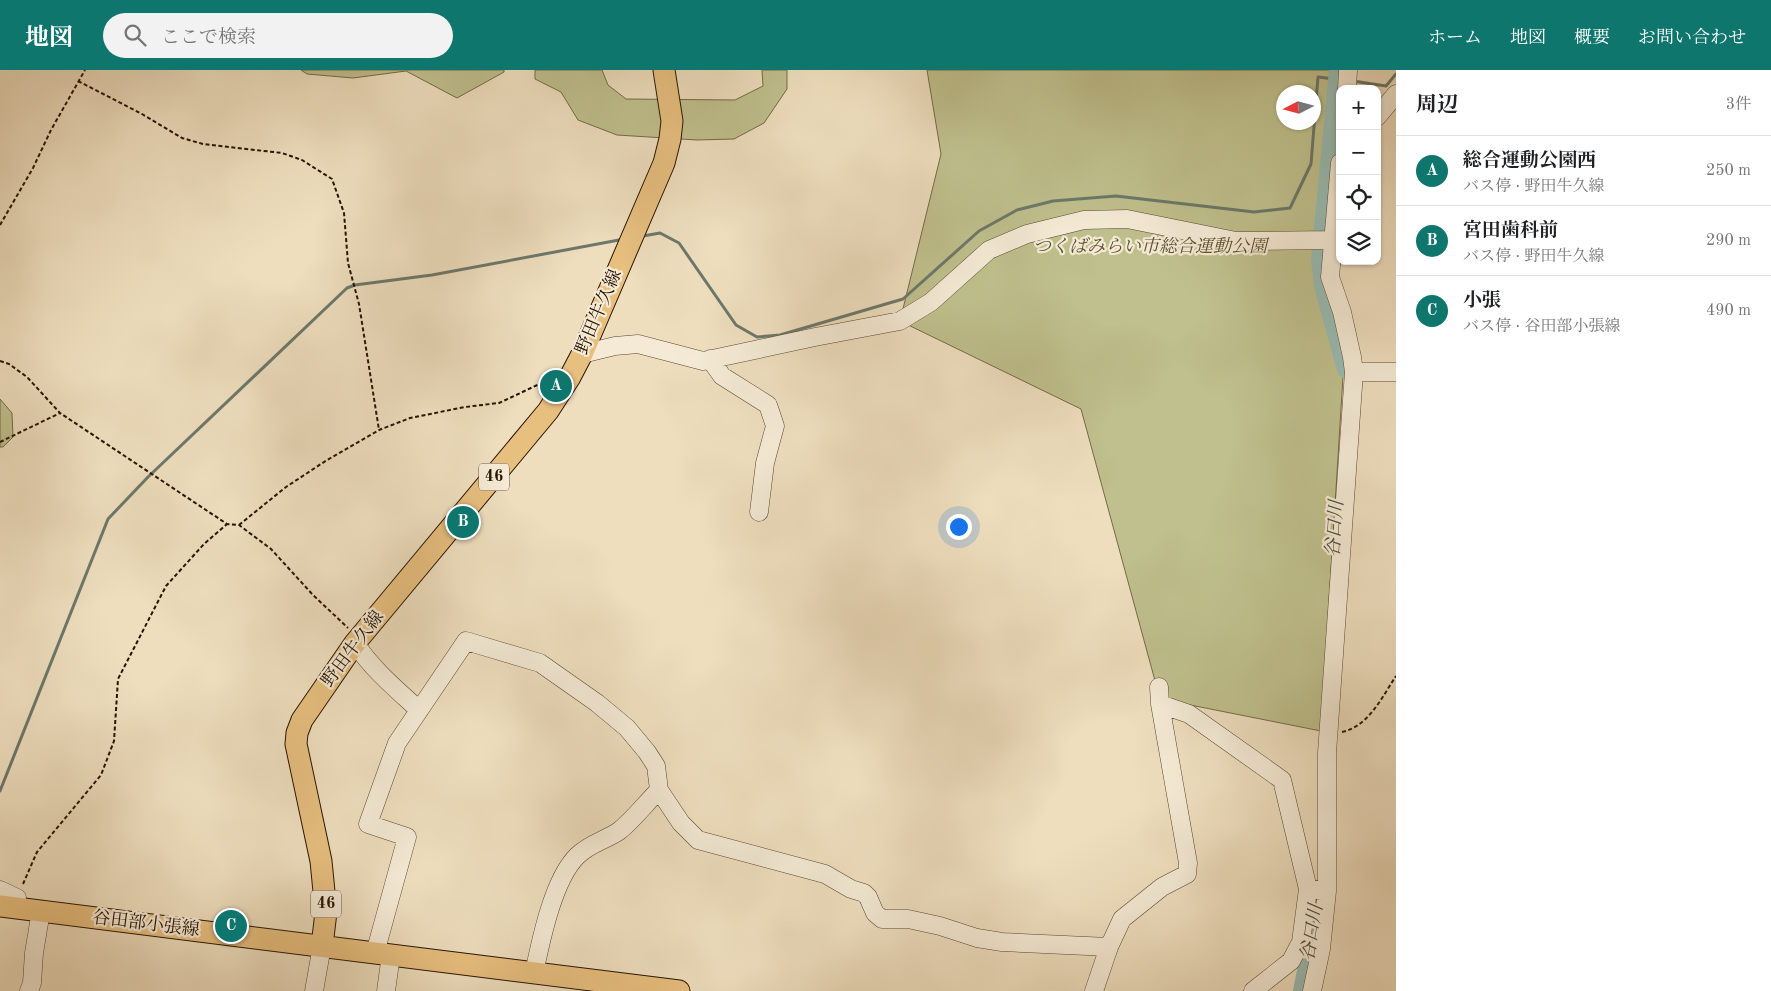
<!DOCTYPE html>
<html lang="ja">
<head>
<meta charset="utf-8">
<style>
  :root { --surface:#fff; --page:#f2f2f2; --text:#202124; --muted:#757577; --line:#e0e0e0; --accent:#0f766e }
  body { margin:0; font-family:"Old Standard TT","Noto Serif JP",serif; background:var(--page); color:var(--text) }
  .controls { position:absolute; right:15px; top:15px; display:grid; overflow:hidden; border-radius:10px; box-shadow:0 1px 4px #0004 }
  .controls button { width:45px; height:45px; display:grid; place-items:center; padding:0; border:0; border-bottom:1px solid var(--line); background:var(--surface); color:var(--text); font:25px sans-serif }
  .compass { position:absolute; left:1276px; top:15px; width:45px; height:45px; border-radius:50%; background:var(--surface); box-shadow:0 1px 4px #0004; rotate:264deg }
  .you { position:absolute; left:958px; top:456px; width:18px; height:18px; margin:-12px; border:4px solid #fff; border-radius:50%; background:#1a73e8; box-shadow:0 0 0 8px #1a73e833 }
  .badge { display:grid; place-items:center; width:32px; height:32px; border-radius:50%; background:var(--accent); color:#fff; font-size:16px; font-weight:700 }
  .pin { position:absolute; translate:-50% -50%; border:2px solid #fff; box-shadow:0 1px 5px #0006 }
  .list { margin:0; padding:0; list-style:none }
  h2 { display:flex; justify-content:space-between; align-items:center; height:65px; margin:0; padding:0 20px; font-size:21px }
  h2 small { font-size:16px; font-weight:400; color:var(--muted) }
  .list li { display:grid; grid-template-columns:32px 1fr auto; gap:15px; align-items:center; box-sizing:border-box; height:70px; padding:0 20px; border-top:1px solid var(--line) }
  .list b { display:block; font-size:19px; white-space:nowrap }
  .list p { margin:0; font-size:16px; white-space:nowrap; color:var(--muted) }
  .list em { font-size:16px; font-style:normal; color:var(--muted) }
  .icon { flex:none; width:28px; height:28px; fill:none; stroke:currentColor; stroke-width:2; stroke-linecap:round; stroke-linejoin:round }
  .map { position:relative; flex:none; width:1396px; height:921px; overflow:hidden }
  header { display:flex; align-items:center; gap:30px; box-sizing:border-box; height:70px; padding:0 25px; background:var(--accent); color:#fff }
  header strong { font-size:24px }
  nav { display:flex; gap:28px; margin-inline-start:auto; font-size:18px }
  .search { width:350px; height:45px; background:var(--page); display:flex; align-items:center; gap:12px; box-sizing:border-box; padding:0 18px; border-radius:28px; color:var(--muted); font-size:19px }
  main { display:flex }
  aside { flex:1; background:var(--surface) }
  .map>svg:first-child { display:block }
  .green { fill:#bfc08d; stroke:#746a46; fill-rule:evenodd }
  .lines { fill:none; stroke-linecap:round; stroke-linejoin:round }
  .stream { stroke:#6c786b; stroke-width:3 }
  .river { stroke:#99bcb3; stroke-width:20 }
  .minor-casing { stroke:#5a4630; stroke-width:19 }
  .major-casing { stroke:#281300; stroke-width:23 }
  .path { stroke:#281300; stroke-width:2; stroke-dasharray:4 2.5; stroke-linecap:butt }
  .minor { stroke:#f4ead5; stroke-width:18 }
  .major { stroke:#e7bf7f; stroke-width:21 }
  .labels { text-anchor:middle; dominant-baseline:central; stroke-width:4.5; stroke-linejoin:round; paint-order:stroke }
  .shield { fill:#f4ead5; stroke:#655440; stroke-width:1 }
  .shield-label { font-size:16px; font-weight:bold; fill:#281300 }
  .park-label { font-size:18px; font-style:italic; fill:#5d5031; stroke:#f4ead5 }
  .street-label { font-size:18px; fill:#281300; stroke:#f4ead5 }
  .water-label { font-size:19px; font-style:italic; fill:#504e3f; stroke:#f4ead5 }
</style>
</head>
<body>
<header>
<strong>地図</strong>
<div class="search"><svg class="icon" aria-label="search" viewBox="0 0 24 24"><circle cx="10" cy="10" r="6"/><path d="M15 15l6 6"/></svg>ここで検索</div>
<nav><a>ホーム</a><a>地図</a><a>概要</a><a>お問い合わせ</a></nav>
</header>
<main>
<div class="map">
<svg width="1396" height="921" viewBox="0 0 1396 921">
  <rect width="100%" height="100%" fill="#eedebe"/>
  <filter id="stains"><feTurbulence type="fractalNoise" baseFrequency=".004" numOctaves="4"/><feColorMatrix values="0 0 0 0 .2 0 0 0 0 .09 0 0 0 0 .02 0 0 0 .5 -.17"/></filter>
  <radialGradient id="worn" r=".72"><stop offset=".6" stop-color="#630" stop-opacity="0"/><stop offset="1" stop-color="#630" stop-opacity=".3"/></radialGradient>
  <path class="green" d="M 301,0 L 504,0 L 504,2 L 457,28 L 406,1 L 353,8 L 307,4 Z
    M 535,0 L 602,0 L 608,15 L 626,29 L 735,30 L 763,16 L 762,0 L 787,0 L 787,19 L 764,53 L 734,69 L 697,70 L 617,65 L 578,50 L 561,22 L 535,9 Z
    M 927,0 L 1343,0 L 1340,19 L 1340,41 L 1324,208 L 1345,274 L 1321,661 L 1160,629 L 1081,339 L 900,251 L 941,84 ZM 1284,22 L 1314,22 L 1314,52 L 1284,52 Z
    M 0,329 L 12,343 L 13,367 L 3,377 L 0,377 Z"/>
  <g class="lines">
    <path class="stream" d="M 1353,11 L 1386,16 L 1396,4
      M 643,166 L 660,163 L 679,173 L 736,255 L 757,267 L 780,265 L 903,229 L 979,161 L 1017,140 L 1053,131 L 1116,126 L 1254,142 L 1290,138 L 1311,94 L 1318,7 L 1342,10
      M 0,721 L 108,449 L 148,407 L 347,218 L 355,215 L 432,205 L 619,170"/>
    <path class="river" d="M 1339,0 L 1321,190 L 1324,216 L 1347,299
      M 1303,921 L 1318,845"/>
    <defs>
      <path id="minor" d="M 1347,19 L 1348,0
        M 1377,47 L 1396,24
        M 582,284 L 615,276 L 638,274 L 703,291 L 815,267 L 900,251 L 931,232 L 989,180 L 1027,164 L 1084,150 L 1127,149 L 1236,171 L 1333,170
        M 710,289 L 722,306 L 768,335 L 775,356 L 765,393 L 759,442
        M 1354,302 L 1396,302
        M 355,573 C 372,599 396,619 419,640
        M 1160,634 L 1189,644 L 1282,710 L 1308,819 L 1327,821
        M 0,820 L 17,828 L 17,838
        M 375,883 L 407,767 L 368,754 L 397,673 L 466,571 L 540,593 L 597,633 L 627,658 L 647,682 L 656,696 L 659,720 L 681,753 L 698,770 L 825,804 L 851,819 L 864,823 L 868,827 L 875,843 L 882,849 L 908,849 L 940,856 L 977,868 L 1002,872 L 1109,877
        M 534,903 C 541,870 553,810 577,786 C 590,773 604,771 619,761 C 633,750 646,733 659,720
        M 29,921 L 32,913 L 34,883 L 41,841
        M 314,921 L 322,876
        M 386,921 L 391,885
        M 1094,921 L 1109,877 L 1122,849 L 1162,817 L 1187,804 L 1188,793 L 1160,634 L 1159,617
        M 1253,921 L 1291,891 L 1301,872 L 1308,819
        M 1312,921 L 1321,879 L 1327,821 L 1327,683 L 1354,302 L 1352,287 L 1342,242 L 1330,207 L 1340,93"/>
      <path id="major" d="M 0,836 L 679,921
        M 322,876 L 326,842 L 321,791 L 296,674 L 297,663 L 302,650 L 355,573 L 548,341 L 570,307 L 582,284 L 664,93 L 670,69 L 672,51 L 664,0"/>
    </defs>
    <use href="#minor" class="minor-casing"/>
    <use href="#major" class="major-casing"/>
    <path class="path" d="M 78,11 L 142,44 L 182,68 L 203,74 L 282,83 L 302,90 L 332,109 L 344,143 L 348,193 L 359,234 L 379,360
      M 0,155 L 33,98 L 51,60 L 85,0
      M 0,291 L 9,294 L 27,307 L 60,343 L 227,454 L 239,455 L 271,479 L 313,525 L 348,558
      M 0,372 L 60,343
      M 239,455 L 286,417 L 327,390 L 379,360 L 410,348 L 465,337 L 499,333 L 548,310
      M 1342,662 C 1369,656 1382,627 1396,606
      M 23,814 L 37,782 L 101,705 L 114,671 L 118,609 L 166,516 L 204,474 L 227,454"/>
    <use href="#minor" class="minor"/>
    <use href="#major" class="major"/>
  </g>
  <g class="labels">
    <g class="shield">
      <rect x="479" y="393.5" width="30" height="27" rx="4"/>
      <rect x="311" y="820.5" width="30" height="27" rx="4"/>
    </g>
    <g class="shield-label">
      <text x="494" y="407">46</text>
      <text x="326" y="834">46</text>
    </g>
    <g class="park-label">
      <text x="1150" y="177">つくばみらい市総合運動公園</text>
    </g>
    <g class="street-label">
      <text transform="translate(599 242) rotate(-67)">野田牛久線</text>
      <text transform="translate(353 579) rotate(-53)">野田牛久線</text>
      <text transform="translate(146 854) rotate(7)">谷田部小張線</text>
    </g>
    <g class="water-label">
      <text transform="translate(1336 459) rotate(-86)">谷口川</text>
      <text transform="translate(1313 863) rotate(-81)">谷口川</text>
    </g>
  </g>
  <rect width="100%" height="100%" filter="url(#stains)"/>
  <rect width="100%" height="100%" fill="url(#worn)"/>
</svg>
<div class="controls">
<button>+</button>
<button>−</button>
<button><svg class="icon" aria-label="locate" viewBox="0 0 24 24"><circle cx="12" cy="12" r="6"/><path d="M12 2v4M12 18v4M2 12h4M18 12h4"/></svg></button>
<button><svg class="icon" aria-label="layers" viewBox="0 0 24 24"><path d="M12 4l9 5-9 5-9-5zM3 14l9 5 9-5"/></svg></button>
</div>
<svg class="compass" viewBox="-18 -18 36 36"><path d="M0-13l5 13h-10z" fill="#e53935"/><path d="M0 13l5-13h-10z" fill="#757577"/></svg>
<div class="you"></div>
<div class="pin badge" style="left:556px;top:316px">A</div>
<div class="pin badge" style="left:463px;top:452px">B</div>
<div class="pin badge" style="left:231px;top:856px">C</div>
</div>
<aside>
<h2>周辺<small>3件</small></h2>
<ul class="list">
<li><span class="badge">A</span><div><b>総合運動公園西</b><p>バス停 · 野田牛久線</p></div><em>250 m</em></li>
<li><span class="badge">B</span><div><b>宮田歯科前</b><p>バス停 · 野田牛久線</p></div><em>290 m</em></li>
<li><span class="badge">C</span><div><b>小張</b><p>バス停 · 谷田部小張線</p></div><em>490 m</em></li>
</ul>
</aside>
</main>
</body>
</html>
